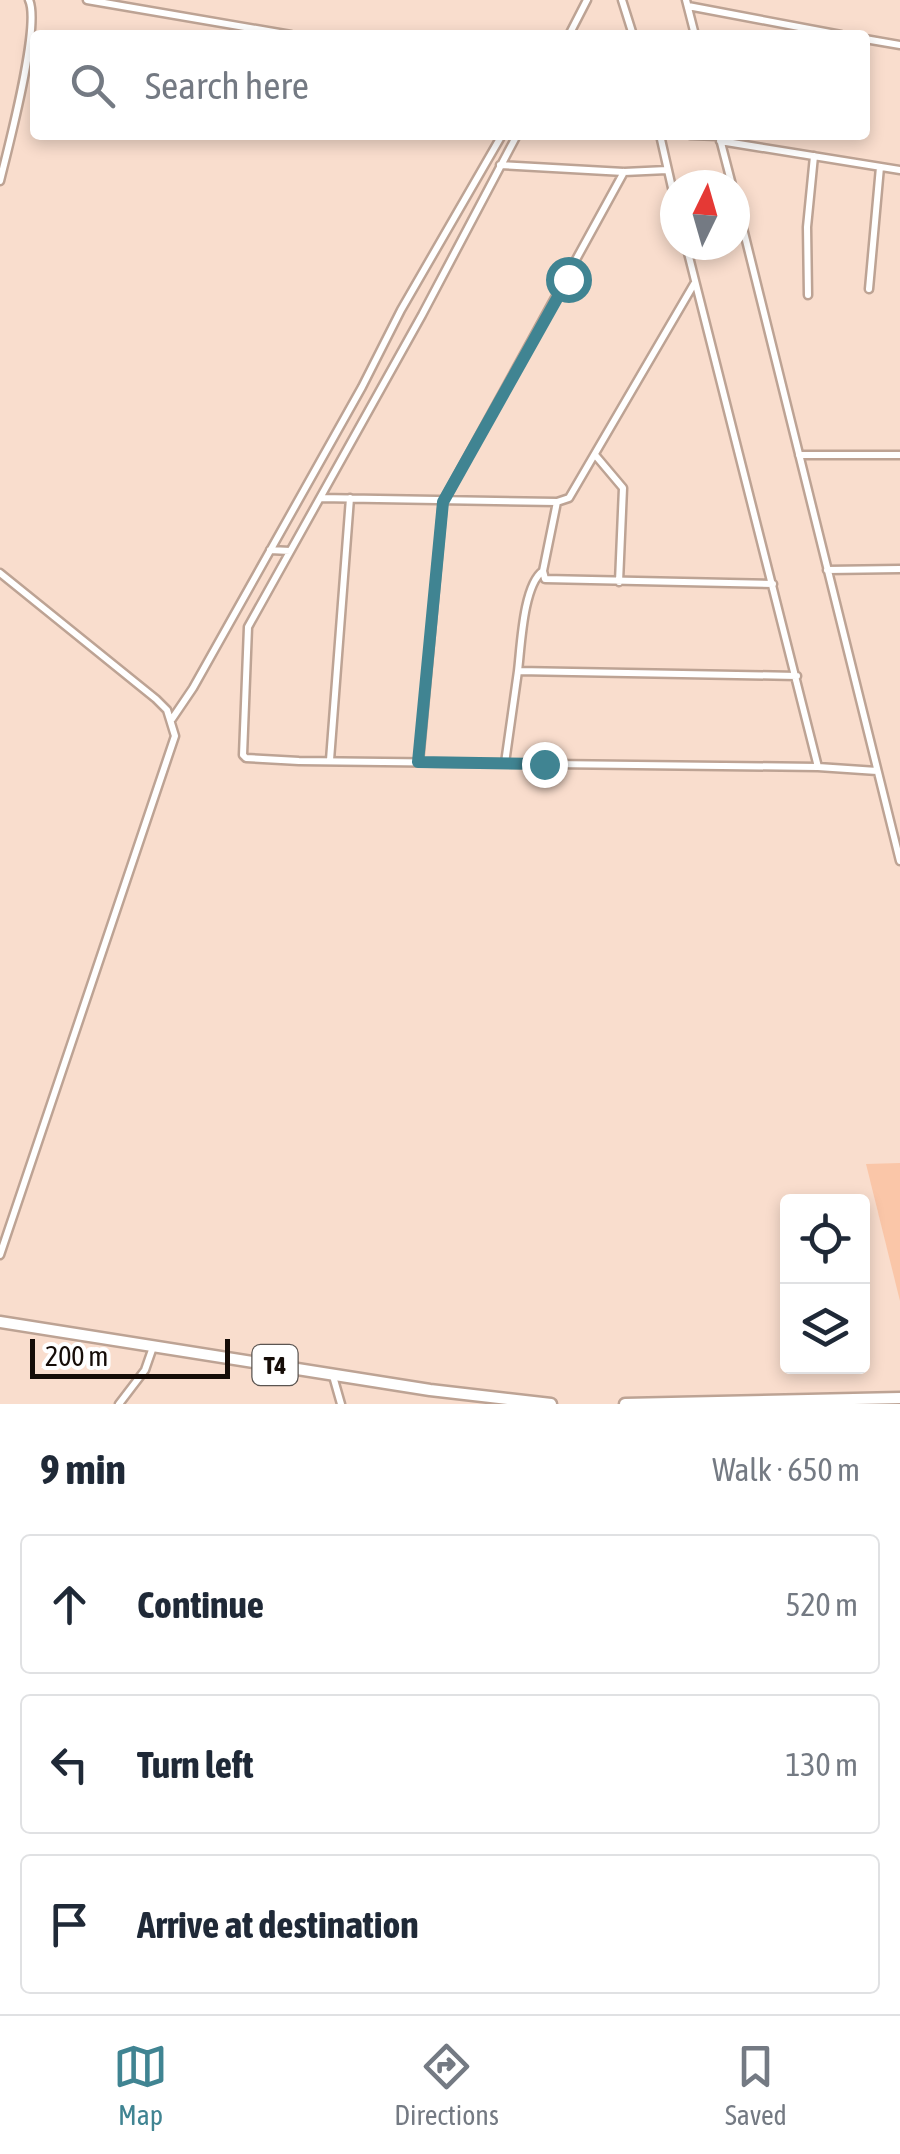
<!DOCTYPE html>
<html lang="en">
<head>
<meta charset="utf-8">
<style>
  :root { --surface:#fff; --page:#f6f6f7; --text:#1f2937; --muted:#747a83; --line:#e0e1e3; --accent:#408492 }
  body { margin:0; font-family:"Asap Condensed",sans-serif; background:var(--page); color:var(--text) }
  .controls { position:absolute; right:30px; bottom:30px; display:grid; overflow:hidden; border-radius:10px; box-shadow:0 5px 15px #0003 }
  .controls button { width:90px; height:90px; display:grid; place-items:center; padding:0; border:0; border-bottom:2px solid var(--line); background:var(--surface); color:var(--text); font:50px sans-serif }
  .compass { position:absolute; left:660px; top:170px; width:90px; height:90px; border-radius:50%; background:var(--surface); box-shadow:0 5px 15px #0003; rotate:5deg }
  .scale { position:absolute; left:30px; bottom:25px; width:200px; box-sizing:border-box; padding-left:10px; border:5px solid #150c07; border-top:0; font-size:28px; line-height:35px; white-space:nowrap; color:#150c07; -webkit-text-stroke:8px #fff; paint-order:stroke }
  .stop { position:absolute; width:30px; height:30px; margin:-22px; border:8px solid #408492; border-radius:50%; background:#fff }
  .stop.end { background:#408492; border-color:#fff; box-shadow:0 2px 10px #0008 }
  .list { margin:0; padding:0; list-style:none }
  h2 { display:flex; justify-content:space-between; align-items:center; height:130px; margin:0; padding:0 40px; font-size:42px }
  h2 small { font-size:32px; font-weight:400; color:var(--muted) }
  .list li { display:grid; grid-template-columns:65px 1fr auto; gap:30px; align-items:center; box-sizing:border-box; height:140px; margin:0 20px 20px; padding:0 20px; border:2px solid var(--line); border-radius:10px }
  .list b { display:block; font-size:38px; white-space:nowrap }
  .list em { font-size:32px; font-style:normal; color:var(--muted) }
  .icon { flex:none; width:55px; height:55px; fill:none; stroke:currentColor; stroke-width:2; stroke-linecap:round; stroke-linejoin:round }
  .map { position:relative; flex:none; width:900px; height:1404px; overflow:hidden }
  .search { position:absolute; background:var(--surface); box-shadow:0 5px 15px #0003; left:30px; right:30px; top:30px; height:110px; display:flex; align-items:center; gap:25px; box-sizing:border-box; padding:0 35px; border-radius:10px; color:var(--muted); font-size:38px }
  .sheet { height:610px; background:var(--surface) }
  nav { display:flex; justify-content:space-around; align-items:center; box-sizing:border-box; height:140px; border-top:2px solid var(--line); background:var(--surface); font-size:28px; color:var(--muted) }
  nav a { display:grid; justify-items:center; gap:5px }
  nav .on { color:var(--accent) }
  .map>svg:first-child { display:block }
  .green { fill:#fac6a8 }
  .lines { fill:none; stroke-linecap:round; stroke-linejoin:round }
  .minor-casing { stroke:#bda394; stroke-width:11 }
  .trunk-casing { stroke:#bda394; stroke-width:15 }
  .minor { stroke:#fff; stroke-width:6 }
  .trunk { stroke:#fff; stroke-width:10 }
  .route { stroke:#408492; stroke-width:12 }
  .labels { text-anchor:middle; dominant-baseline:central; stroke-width:9; stroke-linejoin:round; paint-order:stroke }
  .shield { fill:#fff; stroke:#5b5551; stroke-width:2.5 }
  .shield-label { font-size:25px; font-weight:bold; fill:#150c07 }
</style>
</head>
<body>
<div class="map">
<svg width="900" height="1404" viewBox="0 0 900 1404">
  <rect width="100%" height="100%" fill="#f9ddcd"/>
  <path class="green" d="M 900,1163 L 900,1301 L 866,1164 Z"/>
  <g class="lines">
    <defs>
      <path id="minor" d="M 87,0 L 291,35
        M 622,0 L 633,35
        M 686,0 L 695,35
        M 688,6 L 841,35
        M 569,35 L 587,0
        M 865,39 L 900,45
        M 517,135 L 422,315 L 248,627 L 243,755 L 246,758 L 299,761 L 818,767 L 877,771
        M 660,135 L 675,201
        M 690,135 L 718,136
        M 719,135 L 732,185
        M 720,141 L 900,170
        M 500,165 L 624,172 L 667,170
        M 0,181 C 8,148 41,25 29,0
        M 735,196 L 900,861
        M 686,245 L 818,767
        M 869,289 L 880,167
        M 808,295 L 807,227 L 814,156
        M 799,455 L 900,455
        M 596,456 L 623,488 L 619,582
        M 320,498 L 557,502 L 569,498 L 694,284
        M 557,502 L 543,571 L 545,579 L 773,584
        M 270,550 L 290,551
        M 827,570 L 900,569
        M 0,573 L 156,699 L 167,710 L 175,736 L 0,1255
        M 518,671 C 521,647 523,585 543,571
        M 172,719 L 193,688 L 362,387 L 401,310 L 502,135
        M 330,760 L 350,498
        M 419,762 L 443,502 L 624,172
        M 505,763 L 518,671 L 797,676
        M 333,1376 L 341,1404
        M 119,1404 L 145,1370 L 153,1347"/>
      <path id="trunk" d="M 0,1322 L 430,1390 L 551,1404
        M 625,1404 L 900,1398"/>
    </defs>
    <use href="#minor" class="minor-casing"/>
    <use href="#trunk" class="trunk-casing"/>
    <use href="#minor" class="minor"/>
    <use href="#trunk" class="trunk"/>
  </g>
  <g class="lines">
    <path class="route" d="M 544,764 L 418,762 L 443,502 L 568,279"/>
  </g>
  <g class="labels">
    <rect class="shield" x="252.5" y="1345" width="45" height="40" rx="8"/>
    <g class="shield-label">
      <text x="275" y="1365">T4</text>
    </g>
  </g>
</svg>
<div class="controls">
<button><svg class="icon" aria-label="locate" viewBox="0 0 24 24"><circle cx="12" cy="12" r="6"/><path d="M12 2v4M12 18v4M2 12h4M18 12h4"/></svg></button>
<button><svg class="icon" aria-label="layers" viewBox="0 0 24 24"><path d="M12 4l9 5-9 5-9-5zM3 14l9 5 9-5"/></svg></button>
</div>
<svg class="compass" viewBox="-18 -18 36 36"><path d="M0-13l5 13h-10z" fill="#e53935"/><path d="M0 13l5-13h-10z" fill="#747a83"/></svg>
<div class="scale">200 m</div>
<div class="stop" style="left:568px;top:279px"></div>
<div class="stop end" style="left:544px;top:764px"></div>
<div class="search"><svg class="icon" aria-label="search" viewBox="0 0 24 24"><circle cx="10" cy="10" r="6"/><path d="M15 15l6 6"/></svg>Search here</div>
</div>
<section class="sheet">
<h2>9 min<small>Walk · 650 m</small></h2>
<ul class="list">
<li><svg class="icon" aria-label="ahead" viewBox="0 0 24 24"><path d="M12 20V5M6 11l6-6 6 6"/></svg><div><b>Continue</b></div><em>520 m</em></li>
<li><svg class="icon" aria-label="left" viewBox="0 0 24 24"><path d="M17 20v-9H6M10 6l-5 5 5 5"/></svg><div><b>Turn left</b></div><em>130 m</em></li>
<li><svg class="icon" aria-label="arrive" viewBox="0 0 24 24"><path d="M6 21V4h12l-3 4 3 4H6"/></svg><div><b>Arrive at destination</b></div></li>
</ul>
</section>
<nav>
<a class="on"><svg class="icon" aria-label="map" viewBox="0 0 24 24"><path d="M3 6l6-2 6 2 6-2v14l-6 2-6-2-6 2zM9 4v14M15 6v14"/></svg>Map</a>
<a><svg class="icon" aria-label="directions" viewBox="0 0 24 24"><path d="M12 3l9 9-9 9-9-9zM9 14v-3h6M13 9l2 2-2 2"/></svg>Directions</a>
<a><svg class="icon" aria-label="saved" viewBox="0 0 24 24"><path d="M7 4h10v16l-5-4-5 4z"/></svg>Saved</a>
</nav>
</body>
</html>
